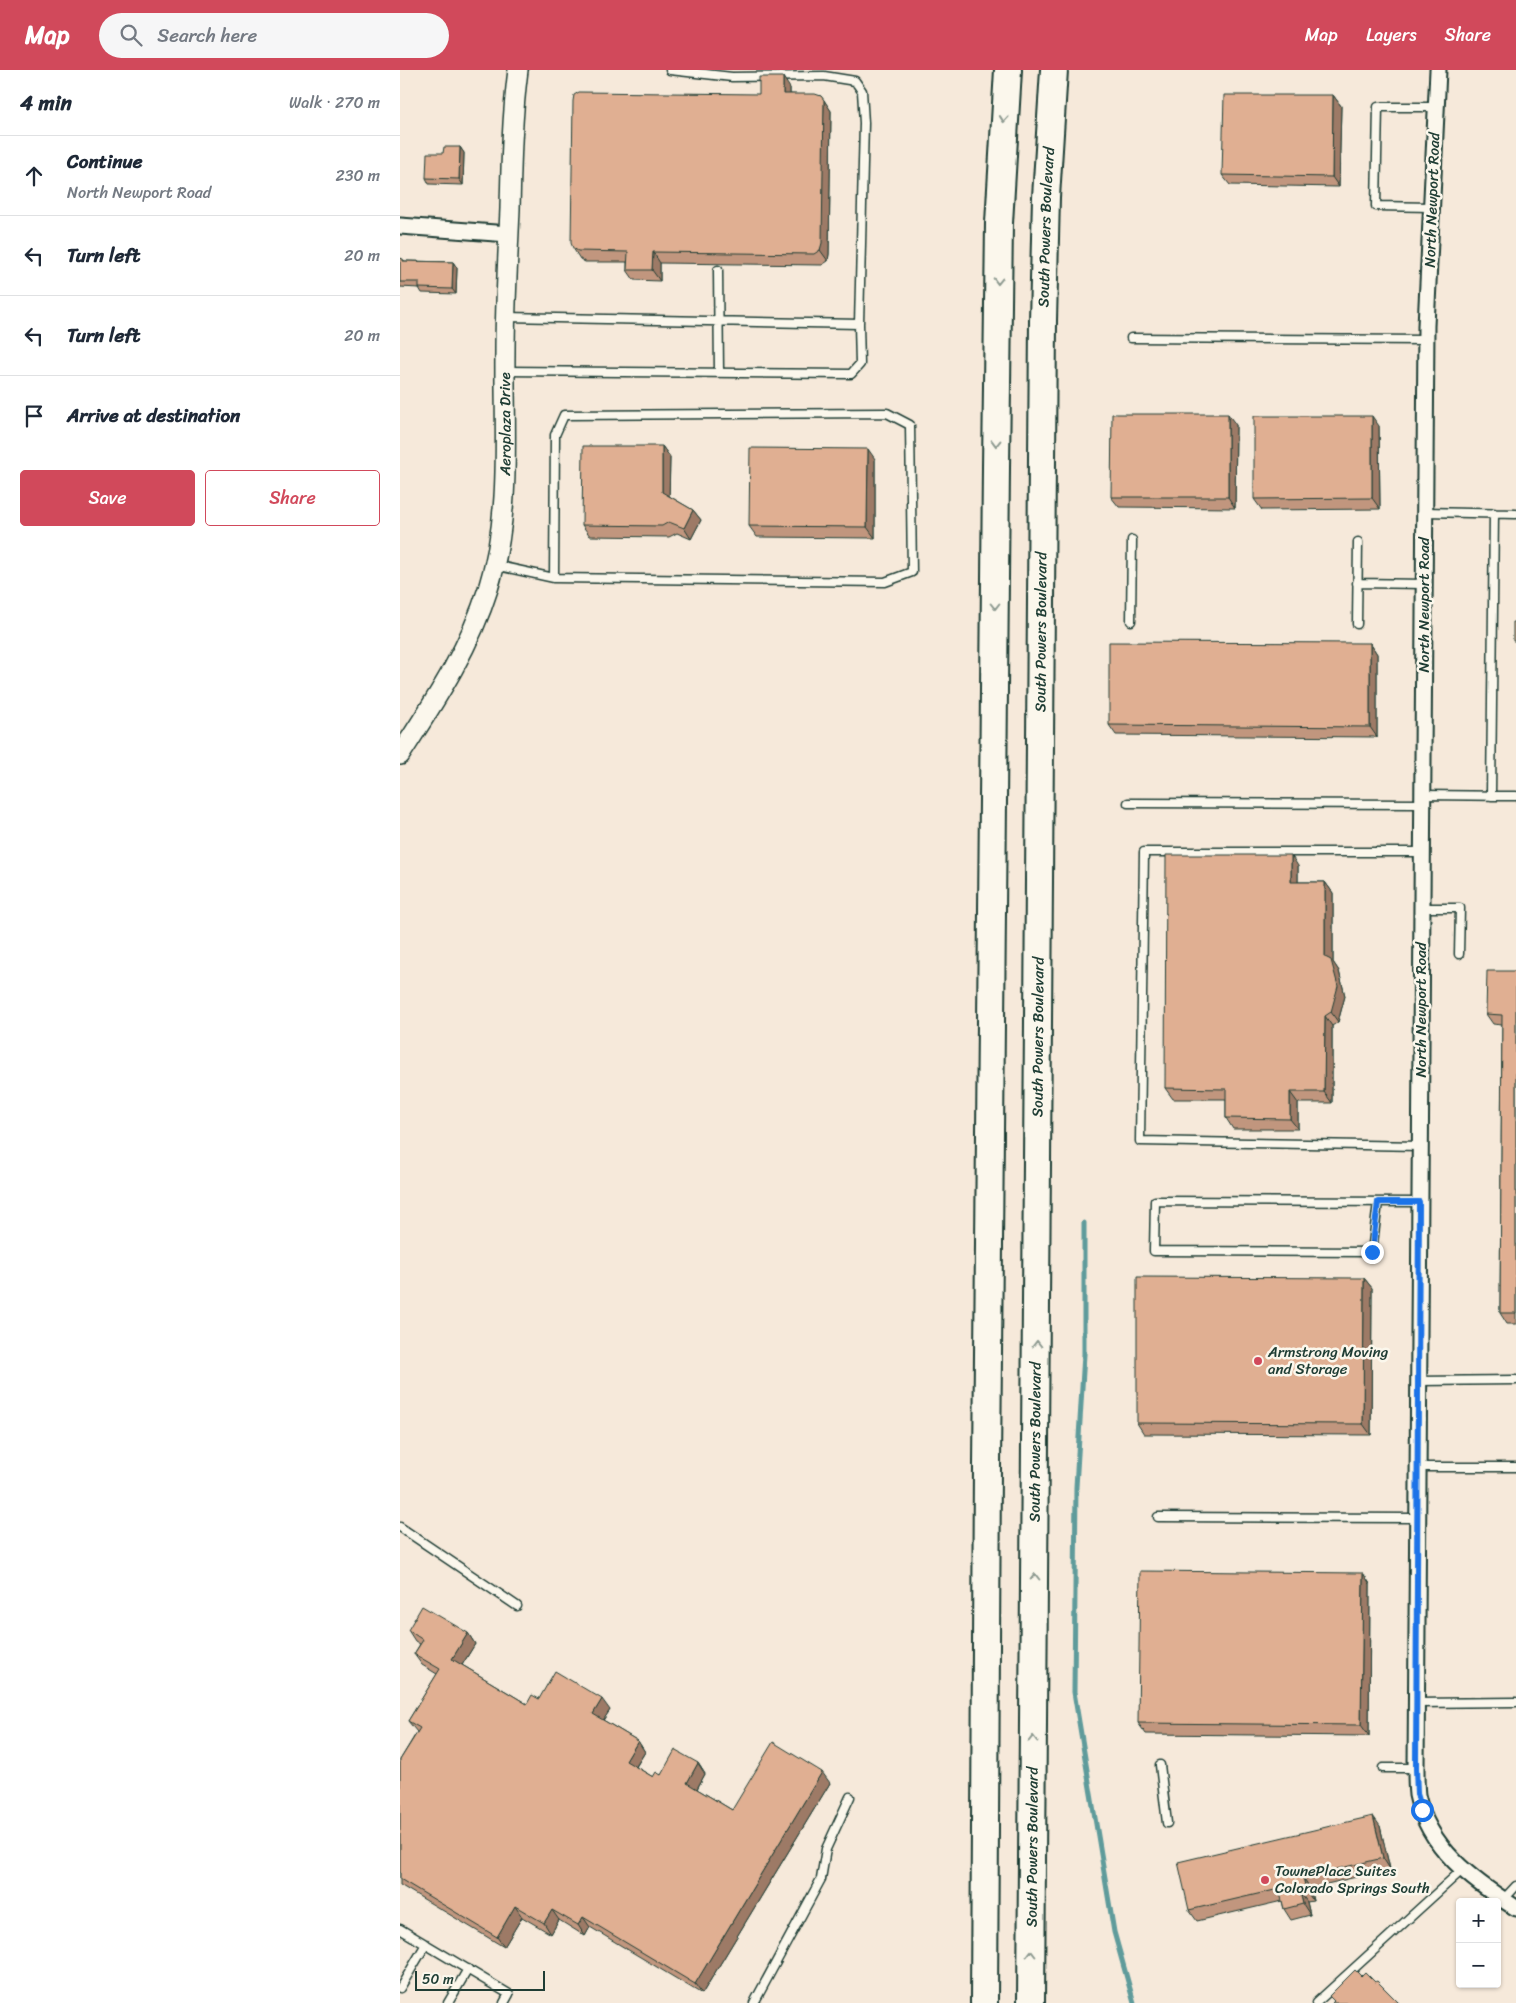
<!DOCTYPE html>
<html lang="en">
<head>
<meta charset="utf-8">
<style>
  :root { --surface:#fff; --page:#f6f6f7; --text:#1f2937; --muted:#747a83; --line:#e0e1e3; --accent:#d1495b }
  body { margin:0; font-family:Sriracha,sans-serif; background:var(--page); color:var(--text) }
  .controls { position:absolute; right:15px; bottom:15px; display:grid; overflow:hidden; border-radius:5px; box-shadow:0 1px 4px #0004 }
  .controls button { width:45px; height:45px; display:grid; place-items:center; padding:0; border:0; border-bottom:1px solid var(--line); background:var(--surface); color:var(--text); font:25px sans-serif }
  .scale { position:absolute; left:15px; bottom:12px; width:130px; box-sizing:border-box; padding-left:5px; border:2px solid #1f3d34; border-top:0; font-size:14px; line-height:18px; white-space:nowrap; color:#1f3d34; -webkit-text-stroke:4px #fbf7ec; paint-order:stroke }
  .stop { position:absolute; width:15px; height:15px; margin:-11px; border:4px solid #1a73e8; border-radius:50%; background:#fff }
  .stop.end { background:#1a73e8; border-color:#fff; box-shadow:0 1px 5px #0008 }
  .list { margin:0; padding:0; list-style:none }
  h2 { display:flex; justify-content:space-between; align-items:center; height:65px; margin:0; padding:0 20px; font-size:21px }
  h2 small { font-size:16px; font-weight:400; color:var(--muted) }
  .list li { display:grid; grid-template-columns:32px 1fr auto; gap:15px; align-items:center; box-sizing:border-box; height:80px; padding:0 20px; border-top:1px solid var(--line) }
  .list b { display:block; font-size:19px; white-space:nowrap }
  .list p { margin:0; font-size:16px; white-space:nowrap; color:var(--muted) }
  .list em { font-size:16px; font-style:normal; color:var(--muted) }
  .actions { display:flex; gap:10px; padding:15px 20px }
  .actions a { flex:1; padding:11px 0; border:1px solid var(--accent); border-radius:5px; text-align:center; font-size:18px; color:var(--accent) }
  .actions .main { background:var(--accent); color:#fff }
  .icon { flex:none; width:28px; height:28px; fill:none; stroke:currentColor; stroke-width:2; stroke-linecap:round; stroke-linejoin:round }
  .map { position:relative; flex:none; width:1116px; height:1933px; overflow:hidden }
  header { display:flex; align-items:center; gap:30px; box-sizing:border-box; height:70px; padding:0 25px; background:var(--accent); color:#fff }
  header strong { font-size:24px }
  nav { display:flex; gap:28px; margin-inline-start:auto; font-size:18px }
  .search { width:350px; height:45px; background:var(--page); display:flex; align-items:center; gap:12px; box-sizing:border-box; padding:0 18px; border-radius:28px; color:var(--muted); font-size:19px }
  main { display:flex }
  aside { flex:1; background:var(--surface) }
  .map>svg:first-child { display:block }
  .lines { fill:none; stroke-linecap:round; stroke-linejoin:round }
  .stream { stroke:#5e9b9b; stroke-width:5 }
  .service-casing { stroke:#1f3d34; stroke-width:11 }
  .minor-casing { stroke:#1f3d34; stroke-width:19 }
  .tertiary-casing { stroke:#1f3d34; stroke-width:22 }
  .trunk-casing { stroke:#1f3d34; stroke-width:30 }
  .service { stroke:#fbf7ec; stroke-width:8 }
  .minor { stroke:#fbf7ec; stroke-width:15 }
  .tertiary { stroke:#fbf7ec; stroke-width:19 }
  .trunk { stroke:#fbf7ec; stroke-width:26 }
  .wall { fill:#c1967e; stroke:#1f3d34 }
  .shaded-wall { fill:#9d7a66; stroke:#1f3d34 }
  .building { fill:#e0af92; stroke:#1f3d34 }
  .oneway { stroke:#8d9a90 }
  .route { stroke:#1a73e8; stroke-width:6 }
  .poi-dot { fill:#d1495b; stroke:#fbf7ec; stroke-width:2 }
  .labels { text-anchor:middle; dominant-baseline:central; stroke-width:5; stroke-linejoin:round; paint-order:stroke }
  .street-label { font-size:15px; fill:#1f3d34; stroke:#fbf7ec }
  .poi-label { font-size:15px; fill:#1f3d34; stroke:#fbf7ec; text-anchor:start }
</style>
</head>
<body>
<header>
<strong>Map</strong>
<div class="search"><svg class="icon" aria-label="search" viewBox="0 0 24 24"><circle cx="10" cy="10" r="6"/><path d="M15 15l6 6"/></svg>Search here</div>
<nav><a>Map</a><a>Layers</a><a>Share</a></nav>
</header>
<main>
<aside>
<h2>4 min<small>Walk · 270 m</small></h2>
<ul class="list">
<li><svg class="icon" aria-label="ahead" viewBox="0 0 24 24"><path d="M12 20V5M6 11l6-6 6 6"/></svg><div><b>Continue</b><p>North Newport Road</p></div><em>230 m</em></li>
<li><svg class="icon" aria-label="left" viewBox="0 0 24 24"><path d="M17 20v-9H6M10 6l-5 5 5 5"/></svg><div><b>Turn left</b></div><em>20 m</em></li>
<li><svg class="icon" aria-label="left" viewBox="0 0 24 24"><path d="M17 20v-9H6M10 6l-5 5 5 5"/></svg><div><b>Turn left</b></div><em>20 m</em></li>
<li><svg class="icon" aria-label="arrive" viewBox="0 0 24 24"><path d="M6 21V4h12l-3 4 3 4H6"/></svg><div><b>Arrive at destination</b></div></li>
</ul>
<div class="actions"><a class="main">Save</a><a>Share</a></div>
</aside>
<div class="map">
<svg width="1116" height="1933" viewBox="0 0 1116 1933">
  <rect width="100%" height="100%" fill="#f6e9da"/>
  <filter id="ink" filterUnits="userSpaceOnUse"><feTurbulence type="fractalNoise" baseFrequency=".02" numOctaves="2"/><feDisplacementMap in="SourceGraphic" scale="10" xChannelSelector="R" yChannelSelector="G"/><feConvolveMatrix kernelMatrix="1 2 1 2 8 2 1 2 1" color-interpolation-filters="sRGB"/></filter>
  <g filter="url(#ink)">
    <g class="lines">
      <path class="stream" d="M 684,1153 L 684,1284 L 676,1417 L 674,1622 L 714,1862 L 734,1933"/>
      <defs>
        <path id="service" d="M 270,0 L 332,7 L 424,6 L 455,11 L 462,21 L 464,53 L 459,254
          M 1031,137 L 976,136 L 978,37 L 1036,37
          M 318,200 L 319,303
          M 731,268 L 1026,270
          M 105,301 L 451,304 L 460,294 L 459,254 L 106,247
          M 1025,442 L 1116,444
          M 94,495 L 154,508 L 485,512 L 512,502 L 510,355 L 487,343 L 164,345 L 155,365 L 154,508
          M 957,513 L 1024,514
          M 731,551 L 732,470
          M 957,554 L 958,472
          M 1023,725 L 1116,726
          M 1091,726 L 1094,443
          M 728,733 L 1023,734
          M 1022,838 L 1060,838 L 1059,884
          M 1020,1076 L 740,1071 L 744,782 L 1022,782
          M 978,1132 L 972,1182 L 754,1181 L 755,1131 L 1019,1132
          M 1018,1311 L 1116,1310
          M 1017,1397 L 1116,1397
          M 758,1447 L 1017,1448
          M 0,1457 L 117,1536
          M 1016,1633 L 1116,1632
          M 760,1695 L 767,1753
          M 983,1698 L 1016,1698
          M 1103,1830 L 1116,1816
          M 0,1859 L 109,1924 L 104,1933
          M 0,1918 L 26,1874
          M 48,1933 L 68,1899
          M 354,1933 L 421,1809 L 426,1779 L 450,1727
          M 916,1933 L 1062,1800"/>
        <path id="minor" d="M 1038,0 L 1026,256 L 1016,1698 C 1016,1707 1016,1716 1017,1725 C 1028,1778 1073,1811 1116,1838
          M 0,156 L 109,164"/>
        <g id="tertiary">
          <path id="s1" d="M 0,685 C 34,632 69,580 88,519 C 112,443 104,361 105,283 C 105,235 108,187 110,139 C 111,93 112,46 118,0"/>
        </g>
        <g id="trunk">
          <path d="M 584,1933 L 587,1396 L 596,398 L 599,153 L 608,0"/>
          <path id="s2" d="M 631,1933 L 643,251 L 646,127 L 654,0"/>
        </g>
      </defs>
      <use href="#service" class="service-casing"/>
      <use href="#minor" class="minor-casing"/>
      <use href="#tertiary" class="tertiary-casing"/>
      <use href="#trunk" class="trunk-casing"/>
      <use href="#service" class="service"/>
      <use href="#minor" class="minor"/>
      <use href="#tertiary" class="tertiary"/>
      <use href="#trunk" class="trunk"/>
    </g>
    <path class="wall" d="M 390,18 L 390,24 L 421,26 L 431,41 L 429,184 L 428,191 L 422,195 L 260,193 L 260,211 L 234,210 L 227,200 L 227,192 L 185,192 L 180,189 L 173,178 L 359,24 Z
      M 933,25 L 941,36 L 939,117 L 830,115 L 822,105 Z
      M 60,77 L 64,83 L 63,115 L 29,114 L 26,108 L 43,83 Z
      M 0,188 L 5,191 L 53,192 L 57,198 L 56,224 L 22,223 L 19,218 L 0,217 Z
      M 836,355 L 835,438 L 719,437 L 711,427 Z
      M 979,356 L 980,439 L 862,440 L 854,429 Z
      M 262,376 L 270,387 L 269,426 L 293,440 L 301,450 L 291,469 L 277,463 L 269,467 L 190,466 L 182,455 Z
      M 475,389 L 475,468 L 357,467 L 349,456 Z
      M 970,573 L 977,584 L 977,667 L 716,665 L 709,655 Z
      M 898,796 L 898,812 L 925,812 L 933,823 L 933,892 L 939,901 L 945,926 L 938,952 L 932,956 L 932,1033 L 898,1033 L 898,1059 L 833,1059 L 826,1048 L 826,1029 L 773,1029 L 765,1018 Z
      M 1116,901 L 1116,1254 L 1107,1254 L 1100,1243 L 1102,955 L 1093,954 L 1086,944 Z
      M 964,1208 L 972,1218 L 971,1365 L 744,1364 L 737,1353 Z
      M 963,1503 L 970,1514 L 969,1666 L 746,1664 L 738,1653 Z
      M 8,1560 L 68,1563 L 75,1574 L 62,1595 L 127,1634 L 139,1629 L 210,1640 L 203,1650 L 238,1671 L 245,1682 L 236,1697 L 253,1707 L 298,1693 L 305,1704 L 297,1719 L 332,1740 L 430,1713 L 302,1924 L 190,1857 L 185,1866 L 159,1850 L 151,1864 L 122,1847 L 104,1877 L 0,1815 L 0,1690 L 17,1662 L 8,1651 L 37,1604 L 22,1595 L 14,1584 L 20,1574 L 15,1571 Z
      M 980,1756 L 990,1799 L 910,1818 L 913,1831 L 907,1832 L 910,1845 L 891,1850 L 884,1839 L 882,1831 L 797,1851 L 789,1840 Z"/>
    <path class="shaded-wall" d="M 383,7 L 390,18 L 390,34 L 383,24 Z
      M 933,25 L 941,36 L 939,117 L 932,107 Z
      M 424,30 L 431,41 L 429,184 L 428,191 L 420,180 Z
      M 60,77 L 64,83 L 63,115 L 59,109 Z
      M 253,182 L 260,193 L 260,211 L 252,200 Z
      M 53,192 L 57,198 L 56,224 L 52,219 Z
      M 828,344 L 836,355 L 835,438 L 828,427 Z
      M 972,346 L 979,356 L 980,439 L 972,428 Z
      M 262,376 L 270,387 L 269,433 L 262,422 Z
      M 468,379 L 475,389 L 475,468 L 467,457 Z
      M 293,440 L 301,450 L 291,469 L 284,458 Z
      M 970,573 L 977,584 L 977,667 L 970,657 Z
      M 891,785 L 898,796 L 898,823 L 891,812 Z
      M 925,812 L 933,823 L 933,892 L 939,901 L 945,926 L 938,952 L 931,942 L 925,887 Z
      M 925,946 L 932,956 L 932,1033 L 924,1022 Z
      M 890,1022 L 898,1033 L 898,1059 L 890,1049 Z
      M 964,1208 L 972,1218 L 971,1365 L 963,1354 Z
      M 963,1503 L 970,1514 L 969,1666 L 961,1655 Z
      M 68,1563 L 75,1574 L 59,1600 L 52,1589 Z
      M 202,1629 L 210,1640 L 200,1655 L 193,1644 Z
      M 238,1671 L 245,1682 L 233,1701 L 226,1691 Z
      M 298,1693 L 305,1704 L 294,1724 L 287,1713 Z
      M 422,1702 L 430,1713 L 302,1924 L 295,1914 Z
      M 973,1746 L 980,1756 L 990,1799 L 983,1788 Z
      M 903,1807 L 910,1818 L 913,1831 L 906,1820 Z
      M 900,1822 L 907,1832 L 910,1845 L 903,1834 Z
      M 115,1836 L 122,1847 L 104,1877 L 97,1867 Z
      M 152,1840 L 159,1850 L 151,1864 L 144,1853 Z
      M 183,1847 L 190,1857 L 185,1866 L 178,1855 Z"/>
    <path class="building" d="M 359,7 L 383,7 L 383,24 L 415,24 L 421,26 L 424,30 L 422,173 L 420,180 L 414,184 L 253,182 L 252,200 L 227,200 L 228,182 L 178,181 L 173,178 L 171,173 L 173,31 L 174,25 L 179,22 L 359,24 Z
      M 824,25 L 933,25 L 932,107 L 822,105 Z
      M 44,77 L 60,77 L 59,109 L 26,108 L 27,83 L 43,83 Z
      M 0,188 L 3,189 L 3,191 L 53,192 L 52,219 L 19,218 L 19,212 L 0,212 Z
      M 712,344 L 828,344 L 828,427 L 711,427 Z
      M 854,346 L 972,346 L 972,428 L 854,429 Z
      M 183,376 L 262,376 L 262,422 L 293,440 L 284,458 L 269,452 L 262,456 L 182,455 Z
      M 350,378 L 468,379 L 467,457 L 349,456 Z
      M 1113,552 L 1116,552 L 1116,571 L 1113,571 Z
      M 709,572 L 970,573 L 970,657 L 709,655 Z
      M 766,785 L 891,785 L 891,812 L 925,812 L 925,887 L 931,890 L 938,916 L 931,942 L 925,946 L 924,1022 L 890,1022 L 890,1049 L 826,1048 L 826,1019 L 765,1018 Z
      M 1087,901 L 1116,901 L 1116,1243 L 1100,1243 L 1102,945 L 1086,944 Z
      M 737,1207 L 964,1208 L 963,1354 L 737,1353 Z
      M 740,1501 L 963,1503 L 961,1655 L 738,1653 Z
      M 22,1536 L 68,1563 L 52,1589 L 127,1634 L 132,1625 L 139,1629 L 155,1601 L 202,1629 L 193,1644 L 238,1671 L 226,1691 L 253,1707 L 256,1702 L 261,1705 L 275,1680 L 298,1693 L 287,1713 L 332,1740 L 373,1672 L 422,1702 L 295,1914 L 183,1847 L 178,1855 L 152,1840 L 144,1853 L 115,1836 L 97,1867 L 0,1809 L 0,1690 L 20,1658 L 8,1651 L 40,1599 L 14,1584 L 23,1570 L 8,1560 Z
      M 973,1746 L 983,1788 L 903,1807 L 906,1820 L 900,1822 L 903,1834 L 884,1839 L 879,1819 L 789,1840 L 778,1792 Z
      M 955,1900 L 961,1906 L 965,1902 L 975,1912 L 977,1911 L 999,1933 L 932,1933 L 934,1931 L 929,1926 Z"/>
    <defs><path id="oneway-chevron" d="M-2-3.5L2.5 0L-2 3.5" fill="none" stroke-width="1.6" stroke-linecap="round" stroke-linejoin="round" transform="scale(1.25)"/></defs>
    <g class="oneway">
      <use href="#oneway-chevron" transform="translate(604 49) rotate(95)"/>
      <use href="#oneway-chevron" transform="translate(598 211) rotate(91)"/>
      <use href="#oneway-chevron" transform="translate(596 373) rotate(91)"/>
      <use href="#oneway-chevron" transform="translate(595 536) rotate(90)"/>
      <use href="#oneway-chevron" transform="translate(637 1274) rotate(-90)"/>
      <use href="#oneway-chevron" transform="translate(635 1507) rotate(-90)"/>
      <use href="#oneway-chevron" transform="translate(633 1669) rotate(-90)"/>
      <use href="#oneway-chevron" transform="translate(631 1884) rotate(-90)"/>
    </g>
  </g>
  <g class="lines" filter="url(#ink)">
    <path class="route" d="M 972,1182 L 978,1132 L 1019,1132 L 1016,1698 L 1017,1724 L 1022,1740"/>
  </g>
  <g class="poi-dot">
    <circle cx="858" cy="1291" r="5"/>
    <circle cx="865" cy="1810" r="5"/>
  </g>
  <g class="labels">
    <g class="street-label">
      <text transform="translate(1032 130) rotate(-88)">North Newport Road</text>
      <text stroke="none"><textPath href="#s2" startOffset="1776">South Powers Boulevard</textPath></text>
      <text stroke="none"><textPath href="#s1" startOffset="355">Aeroplaza Drive</textPath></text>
      <text transform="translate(1024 535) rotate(-90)">North Newport Road</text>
      <text stroke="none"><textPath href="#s2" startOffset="1371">South Powers Boulevard</textPath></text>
      <text transform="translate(1021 940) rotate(-90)">North Newport Road</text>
      <text stroke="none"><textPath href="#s2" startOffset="966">South Powers Boulevard</textPath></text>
      <text stroke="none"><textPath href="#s2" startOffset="561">South Powers Boulevard</textPath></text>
      <text stroke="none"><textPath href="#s2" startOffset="156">South Powers Boulevard</textPath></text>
    </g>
    <g class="poi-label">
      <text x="868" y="1282">Armstrong Moving<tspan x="868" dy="17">and Storage</tspan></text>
      <text x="875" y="1801">TownePlace Suites<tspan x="875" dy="17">Colorado Springs South</tspan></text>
    </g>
  </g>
</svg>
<div class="controls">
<button>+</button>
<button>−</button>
</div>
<div class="scale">50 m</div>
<div class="stop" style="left:1022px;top:1740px"></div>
<div class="stop end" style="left:972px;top:1182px"></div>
</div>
</main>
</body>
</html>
